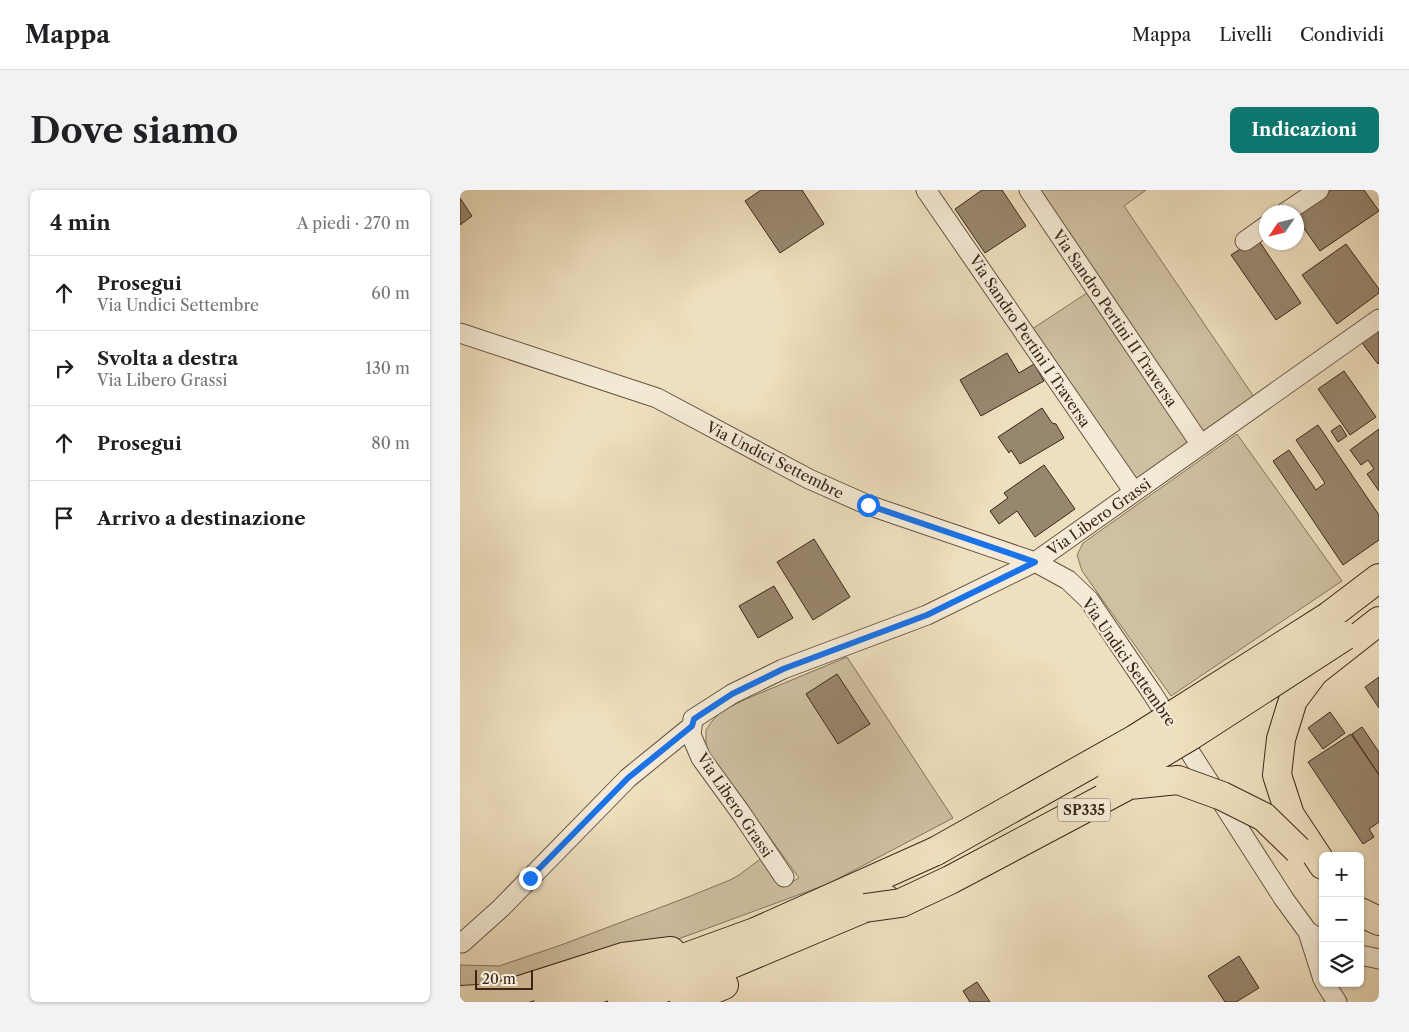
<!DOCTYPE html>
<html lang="it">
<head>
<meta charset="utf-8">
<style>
  :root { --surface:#fff; --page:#f2f2f2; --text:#202124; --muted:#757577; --line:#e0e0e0; --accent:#0f766e }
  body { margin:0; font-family:"Libre Caslon Text",serif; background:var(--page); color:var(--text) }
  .controls { position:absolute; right:15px; bottom:15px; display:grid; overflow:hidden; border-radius:8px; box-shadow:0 1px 4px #0004 }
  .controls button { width:45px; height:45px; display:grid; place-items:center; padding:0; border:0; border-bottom:1px solid var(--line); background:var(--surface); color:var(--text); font:25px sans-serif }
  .compass { position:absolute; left:799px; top:15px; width:45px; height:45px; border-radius:50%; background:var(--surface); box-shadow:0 1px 4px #0004; rotate:235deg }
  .scale { position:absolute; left:15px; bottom:12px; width:58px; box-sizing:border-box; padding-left:5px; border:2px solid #3a271a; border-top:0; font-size:14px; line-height:18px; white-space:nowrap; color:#3a271a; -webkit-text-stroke:4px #f4ead5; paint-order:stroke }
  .stop { position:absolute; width:15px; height:15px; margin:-11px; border:4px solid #1a73e8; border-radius:50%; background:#fff }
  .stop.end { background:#1a73e8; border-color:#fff; box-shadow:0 1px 5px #0008 }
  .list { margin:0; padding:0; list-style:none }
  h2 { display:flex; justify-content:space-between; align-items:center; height:65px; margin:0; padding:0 20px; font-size:21px }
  h2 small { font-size:16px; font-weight:400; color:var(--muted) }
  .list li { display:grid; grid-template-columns:32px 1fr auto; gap:15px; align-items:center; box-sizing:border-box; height:75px; padding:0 20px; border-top:1px solid var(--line) }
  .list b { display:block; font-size:19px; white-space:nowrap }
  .list p { margin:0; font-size:16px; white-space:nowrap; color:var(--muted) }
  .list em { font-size:16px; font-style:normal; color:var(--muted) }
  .icon { flex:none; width:28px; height:28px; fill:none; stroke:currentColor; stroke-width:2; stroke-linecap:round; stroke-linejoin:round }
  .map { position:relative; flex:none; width:919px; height:812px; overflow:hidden; border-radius:8px }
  header { display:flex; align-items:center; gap:30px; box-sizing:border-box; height:70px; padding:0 25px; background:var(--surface); border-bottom:1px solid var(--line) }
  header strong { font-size:24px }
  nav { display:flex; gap:28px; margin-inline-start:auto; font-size:18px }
  .intro { display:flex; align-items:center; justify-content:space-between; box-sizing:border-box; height:120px; padding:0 30px }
  h1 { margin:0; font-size:35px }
  .button { padding:12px 22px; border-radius:8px; background:var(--accent); color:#fff; font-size:18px; font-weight:700 }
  main { display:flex; gap:30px; padding:0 30px }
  aside { flex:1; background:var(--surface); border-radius:8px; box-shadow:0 1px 4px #0004 }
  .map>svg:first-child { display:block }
  .green { fill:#cfc0a2; stroke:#84745e }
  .building { fill:#98876f; stroke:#3a271a }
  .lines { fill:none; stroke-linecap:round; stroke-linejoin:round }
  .minor-casing { stroke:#675543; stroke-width:21 }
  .trunk-casing { stroke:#3a271a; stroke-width:30 }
  .minor { stroke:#f4ead5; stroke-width:19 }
  .trunk { stroke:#eedfbe; stroke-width:28 }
  .trunk-bridge-casing { stroke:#3a271a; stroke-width:30; stroke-linecap:butt }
  .trunk-bridge { stroke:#eedfbe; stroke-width:28 }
  .route { stroke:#1a73e8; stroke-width:6 }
  .labels { text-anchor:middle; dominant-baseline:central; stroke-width:4.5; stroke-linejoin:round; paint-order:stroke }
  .shield { fill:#f4ead5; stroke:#726252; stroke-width:1 }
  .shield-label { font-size:14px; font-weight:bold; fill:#3a271a }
  .street-label { font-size:15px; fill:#3a271a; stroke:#f4ead5 }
</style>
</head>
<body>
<header>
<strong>Mappa</strong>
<nav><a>Mappa</a><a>Livelli</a><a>Condividi</a></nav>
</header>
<div class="intro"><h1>Dove siamo</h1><a class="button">Indicazioni</a></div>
<main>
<aside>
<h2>4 min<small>A piedi · 270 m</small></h2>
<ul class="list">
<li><svg class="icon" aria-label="ahead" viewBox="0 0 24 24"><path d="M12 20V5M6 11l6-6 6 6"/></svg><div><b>Prosegui</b><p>Via Undici Settembre</p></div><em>60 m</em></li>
<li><svg class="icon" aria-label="right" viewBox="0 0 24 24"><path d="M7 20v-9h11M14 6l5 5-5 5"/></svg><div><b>Svolta a destra</b><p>Via Libero Grassi</p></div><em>130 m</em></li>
<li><svg class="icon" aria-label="ahead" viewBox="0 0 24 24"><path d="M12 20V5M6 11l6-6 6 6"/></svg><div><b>Prosegui</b></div><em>80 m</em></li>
<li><svg class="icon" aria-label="arrive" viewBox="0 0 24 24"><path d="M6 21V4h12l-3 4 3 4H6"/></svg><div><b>Arrivo a destinazione</b></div></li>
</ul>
</aside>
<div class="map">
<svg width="919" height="812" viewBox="0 0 919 812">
  <rect width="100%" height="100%" fill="#eedfbe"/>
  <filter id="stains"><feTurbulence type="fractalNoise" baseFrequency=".004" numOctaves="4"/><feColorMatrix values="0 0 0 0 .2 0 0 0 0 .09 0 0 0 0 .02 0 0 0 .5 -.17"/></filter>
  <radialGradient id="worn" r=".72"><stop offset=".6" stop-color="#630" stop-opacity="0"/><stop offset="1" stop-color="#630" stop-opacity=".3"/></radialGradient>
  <path class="green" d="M 578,0 L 686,0 L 664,16 L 794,207 L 743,241 Z
    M 627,103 L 731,254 L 676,292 L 572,139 Z
    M 777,244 L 882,391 L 711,506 L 622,381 L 617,365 L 623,353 Z
    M 387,467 L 493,628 L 368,694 L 221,748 L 186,756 L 49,795 L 0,801 L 0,775 L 39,776 L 101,755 L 228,707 L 270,690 L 279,685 L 303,667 L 324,696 L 339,688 L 246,559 L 246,540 L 252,531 L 262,521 L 286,509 Z"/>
  <path class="building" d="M 301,0 L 342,0 L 364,34 L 320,63 L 285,11 Z
    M 522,0 L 542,0 L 566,36 L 525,63 L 495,19 Z
    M 871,0 L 904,0 L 919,21 L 860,61 L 836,27 L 836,24 Z
    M 0,8 L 12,26 L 0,35 Z
    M 797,48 L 841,113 L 816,130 L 771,65 Z
    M 886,54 L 919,99 L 919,103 L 877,134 L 842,85 Z
    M 919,141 L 919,173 L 918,174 L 902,153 Z
    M 547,163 L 559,183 L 574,174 L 584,191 L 521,226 L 500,190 Z
    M 884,181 L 916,227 L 890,245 L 858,199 Z
    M 582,218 L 592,233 L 596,234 L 604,248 L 560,274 L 551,260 L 549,263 L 538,247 Z
    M 858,235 L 919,325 L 919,350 L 883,375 L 813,271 L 829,260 L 856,300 L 865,293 L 836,250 Z
    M 880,235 L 887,246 L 878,252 L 871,241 Z
    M 919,239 L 919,301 L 907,284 L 914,279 L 908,270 L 901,275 L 890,260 Z
    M 584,275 L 615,319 L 575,347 L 557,321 L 539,334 L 530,321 L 548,308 L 544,303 Z
    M 354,349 L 390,407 L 353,430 L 317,372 Z
    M 314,396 L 333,428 L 298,448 L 279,416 Z
    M 377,484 L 410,534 L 378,554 L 346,504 Z
    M 919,487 L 919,518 L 905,497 Z
    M 870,522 L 885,543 L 863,559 L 848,538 Z
    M 902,537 L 919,562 L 919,585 L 892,544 Z
    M 891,544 L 919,585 L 919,632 L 909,639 L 914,647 L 903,654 L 848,572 Z
    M 779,766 L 799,798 L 776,812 L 765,812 L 748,786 Z
    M 517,792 L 530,812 L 510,812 L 503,801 Z"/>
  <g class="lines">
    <defs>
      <path id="minor" d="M 466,0 L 674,302
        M 569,0 L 741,255
        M 826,22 L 859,0
        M 785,51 L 806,36
        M 0,143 L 197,208 L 349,289 L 408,315 L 575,372 L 608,390 L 629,410 L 692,503 L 824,709 L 848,742 L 863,750
        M 324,687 L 281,623 L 241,568 L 231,545 L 233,529 L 272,504 L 323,479 L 467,425 L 575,372 L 919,129
        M 848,742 L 863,789
        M 0,753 L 2,753 L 41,718 L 168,588 L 232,536
        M 900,765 L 919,769
        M 865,793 L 877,812"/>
      <path id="trunk" d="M 869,426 L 919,388
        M 863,675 L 830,625 L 817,585 L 821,549 L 833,510 L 854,482 L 919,431
        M 900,722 L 919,731
        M 0,810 L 35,808 L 163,767 L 211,761
        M 88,812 L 141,798 L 295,742 L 476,661
        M 162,812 L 255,781 L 426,709
        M 224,812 L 264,795"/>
    </defs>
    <use href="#minor" class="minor-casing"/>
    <use href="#trunk" class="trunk-casing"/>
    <use href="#minor" class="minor"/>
    <use href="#trunk" class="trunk"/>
    <defs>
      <path id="trunk-bridge" d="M 650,594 L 732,545 L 885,446
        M 476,661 L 675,549 L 869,426
        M 405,718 L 441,713 L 490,690 L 669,595 L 718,590 L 762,606 L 804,627 L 838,660"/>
    </defs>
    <use href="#trunk-bridge" class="trunk-bridge-casing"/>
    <use href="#trunk-bridge" class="trunk-bridge"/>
  </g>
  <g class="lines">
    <path class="route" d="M 70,688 L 168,588 L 232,536 L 234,529 L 272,504 L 323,479 L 467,425 L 575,372 L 408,315"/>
  </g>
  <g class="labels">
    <rect class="shield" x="598" y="608.5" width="52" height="23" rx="4"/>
    <g class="shield-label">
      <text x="624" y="620">SP335</text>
    </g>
    <g class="street-label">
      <text transform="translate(655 128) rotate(56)">Via Sandro Pertini II Traversa</text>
      <text transform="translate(570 151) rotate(56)">Via Sandro Pertini I Traversa</text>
      <text transform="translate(315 270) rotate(27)">Via Undici Settembre</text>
      <text transform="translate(639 327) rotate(-35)">Via Libero Grassi</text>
      <text transform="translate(669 472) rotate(55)">Via Undici Settembre</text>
      <text transform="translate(275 615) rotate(56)">Via Libero Grassi</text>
    </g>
  </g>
  <rect width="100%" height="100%" filter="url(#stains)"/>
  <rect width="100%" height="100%" fill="url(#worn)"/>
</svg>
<div class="controls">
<button>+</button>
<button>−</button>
<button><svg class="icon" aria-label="layers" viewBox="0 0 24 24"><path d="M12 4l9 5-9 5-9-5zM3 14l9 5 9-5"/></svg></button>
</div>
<svg class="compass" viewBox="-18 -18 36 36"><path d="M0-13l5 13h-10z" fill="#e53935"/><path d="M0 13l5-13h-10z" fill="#757577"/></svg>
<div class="scale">20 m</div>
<div class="stop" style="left:408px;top:315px"></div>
<div class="stop end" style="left:70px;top:688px"></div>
</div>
</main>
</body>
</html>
